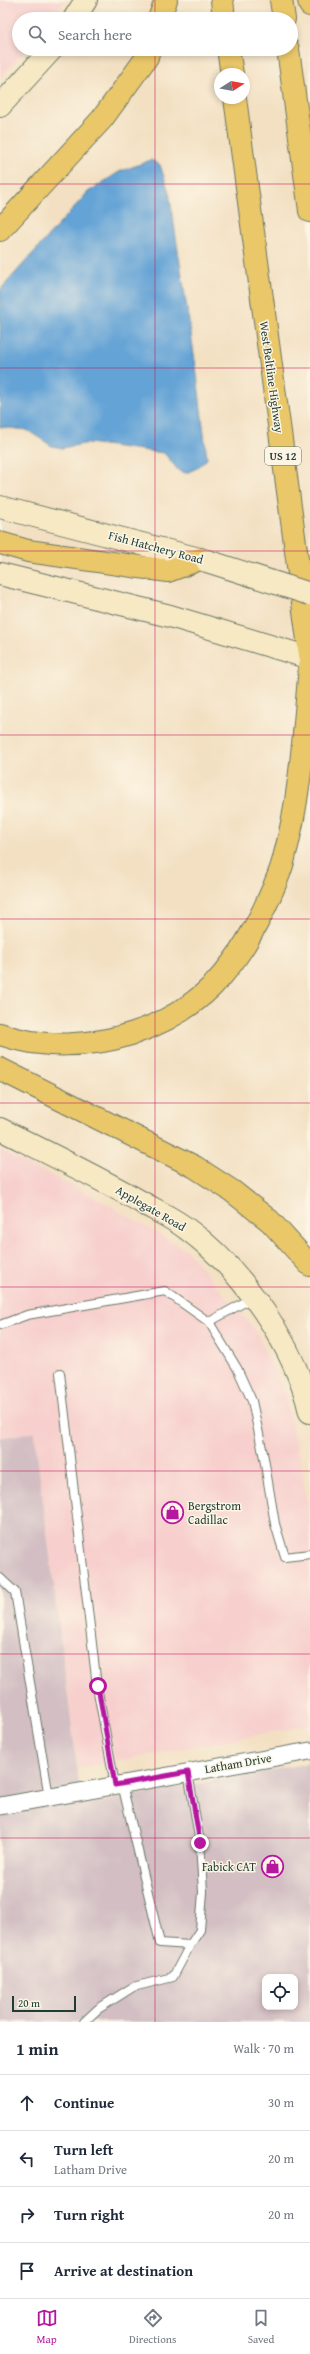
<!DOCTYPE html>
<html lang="en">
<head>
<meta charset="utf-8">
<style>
  :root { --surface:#fff; --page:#f2f2f3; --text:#1f2937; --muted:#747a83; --line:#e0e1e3; --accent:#b5179e }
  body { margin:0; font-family:"Gentium Book Plus",serif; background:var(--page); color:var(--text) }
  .controls { position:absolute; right:12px; bottom:12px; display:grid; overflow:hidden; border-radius:8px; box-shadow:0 2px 6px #0003 }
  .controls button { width:36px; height:36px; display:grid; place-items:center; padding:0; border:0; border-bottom:1px solid var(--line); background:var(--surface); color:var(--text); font:20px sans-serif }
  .compass { position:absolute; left:214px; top:68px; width:36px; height:36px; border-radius:50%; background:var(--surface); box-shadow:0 2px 6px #0003; rotate:79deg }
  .scale { position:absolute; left:12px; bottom:10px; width:64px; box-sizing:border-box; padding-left:4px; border:2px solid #1f3d34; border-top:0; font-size:11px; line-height:14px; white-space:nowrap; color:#1f3d34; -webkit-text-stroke:3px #fcf5e5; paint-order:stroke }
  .stop { position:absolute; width:12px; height:12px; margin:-9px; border:3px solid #b5179e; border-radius:50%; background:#fff }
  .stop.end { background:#b5179e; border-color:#fff; box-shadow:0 1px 4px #0008 }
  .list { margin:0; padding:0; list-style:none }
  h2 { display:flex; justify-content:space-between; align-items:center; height:52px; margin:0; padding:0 16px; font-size:17px }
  h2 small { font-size:13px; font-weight:400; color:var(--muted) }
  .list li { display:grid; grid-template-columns:26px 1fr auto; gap:12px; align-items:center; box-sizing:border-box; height:56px; padding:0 16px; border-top:1px solid var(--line) }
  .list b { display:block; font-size:15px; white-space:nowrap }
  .list p { margin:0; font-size:13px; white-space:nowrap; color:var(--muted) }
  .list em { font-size:13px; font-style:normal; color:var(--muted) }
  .icon { flex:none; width:22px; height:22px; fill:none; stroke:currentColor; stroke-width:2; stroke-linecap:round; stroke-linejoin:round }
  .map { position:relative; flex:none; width:310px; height:2022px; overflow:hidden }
  .search { position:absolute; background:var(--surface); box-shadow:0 2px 6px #0003; left:12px; right:12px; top:12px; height:44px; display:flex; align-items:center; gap:10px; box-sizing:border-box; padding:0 14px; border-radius:22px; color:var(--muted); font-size:15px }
  .sheet { height:276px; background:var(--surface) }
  nav { display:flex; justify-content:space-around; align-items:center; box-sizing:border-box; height:56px; border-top:1px solid var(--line); background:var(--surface); font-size:11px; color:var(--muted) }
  nav a { display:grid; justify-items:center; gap:2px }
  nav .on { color:var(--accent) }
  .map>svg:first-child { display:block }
  .built { fill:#f7d0cd }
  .industrial { fill:#d2bec3; fill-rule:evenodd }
  .water { fill:#64a3d6; stroke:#427085 }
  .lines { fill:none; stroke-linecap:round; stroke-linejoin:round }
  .lane-casing { stroke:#697666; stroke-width:10 }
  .street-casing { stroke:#697666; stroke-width:19 }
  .secondary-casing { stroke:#697666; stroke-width:24 }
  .highway-casing { stroke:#697666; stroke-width:24 }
  .lane { stroke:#fff; stroke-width:8 }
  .street { stroke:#fff; stroke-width:17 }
  .secondary { stroke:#f7e9c3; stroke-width:22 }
  .highway { stroke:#eac769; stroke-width:22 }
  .secondary-bridge-casing { stroke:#697666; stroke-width:24; stroke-linecap:butt }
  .secondary-bridge { stroke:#f7e9c3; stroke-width:22 }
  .route { stroke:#b5179e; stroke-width:5 }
  .grid { fill:none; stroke:#c2185b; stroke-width:1; stroke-opacity:0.55 }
  .labels { text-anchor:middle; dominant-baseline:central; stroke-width:3; stroke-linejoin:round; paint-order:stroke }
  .shield { fill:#fcf5e5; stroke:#617469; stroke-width:1 }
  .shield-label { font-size:11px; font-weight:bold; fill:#1f3d34 }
  .street-label { font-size:12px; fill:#1f3d34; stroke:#fcf5e5 }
  .poi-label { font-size:12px; fill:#1f3d34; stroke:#fcf5e5; text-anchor:start }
</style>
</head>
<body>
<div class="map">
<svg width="310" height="2022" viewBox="0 0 310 2022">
  <rect width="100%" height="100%" fill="#fcf5e5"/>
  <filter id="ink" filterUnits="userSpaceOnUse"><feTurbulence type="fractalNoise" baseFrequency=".025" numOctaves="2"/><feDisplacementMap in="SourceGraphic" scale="8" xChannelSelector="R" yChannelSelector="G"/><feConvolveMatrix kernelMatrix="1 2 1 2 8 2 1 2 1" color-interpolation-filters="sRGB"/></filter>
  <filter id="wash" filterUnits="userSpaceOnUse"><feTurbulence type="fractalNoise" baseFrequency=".012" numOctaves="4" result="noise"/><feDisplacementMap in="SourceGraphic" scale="16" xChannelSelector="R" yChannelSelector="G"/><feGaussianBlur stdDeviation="0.9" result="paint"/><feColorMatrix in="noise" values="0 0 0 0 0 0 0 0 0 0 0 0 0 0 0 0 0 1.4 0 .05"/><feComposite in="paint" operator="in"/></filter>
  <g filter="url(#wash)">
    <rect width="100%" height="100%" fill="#f3e0c2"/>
    <path class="built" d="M 0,0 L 65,0 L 51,19 L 19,19 L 19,49 L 26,49 L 0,78 Z
      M 0,1150 L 102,1201 L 186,1250 L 255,1330 L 283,1390 L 302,1469 L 310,1528 L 310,1725 L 78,1768 L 34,1432 L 0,1438 Z"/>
    <path class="industrial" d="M 34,1432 L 82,1805 L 310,1763 L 310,2022 L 0,2022 L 0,1438 ZM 265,1977 L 295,1977 L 295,2007 L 265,2007 Z"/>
    <path class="water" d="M 151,160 L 160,165 L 169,192 L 196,367 L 207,459 L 197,468 L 186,473 L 179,471 L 164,453 L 89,443 L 62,448 L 52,446 L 27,430 L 0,427 L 0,290 L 88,192 L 119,172 Z"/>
  </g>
  <g filter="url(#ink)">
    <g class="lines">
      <defs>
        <path id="lane" d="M 209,1322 L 237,1368 L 252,1401 L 264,1458 L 275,1524 L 285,1557 L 310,1554
          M 0,1325 L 27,1315 L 165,1291 L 209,1322 L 252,1298
          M 60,1373 L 97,1686 L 115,1785
          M 0,1578 L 15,1592 L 49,1797
          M 122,1784 L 160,1943 L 190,1945 L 200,1930 L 203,1892 L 200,1843 L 188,1772
          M 84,2022 L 98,2009 L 133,1987 L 173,1977 L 190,1945"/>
        <path id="street" d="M 0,1806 L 310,1751"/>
        <path id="secondary" d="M 74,19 L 86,0
          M 0,106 L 52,49
          M 0,507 L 207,561
          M 0,574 L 170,616 L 310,658
          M 0,1129 C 48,1153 96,1176 143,1203 C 157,1211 174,1219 187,1229 C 242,1269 295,1346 310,1412"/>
        <path id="highway" d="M 222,0 L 224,19
          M 281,0 L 284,19
          M 309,0 L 310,5
          M 159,19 L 166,0
          M 228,49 L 232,74
          M 288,49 L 310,211
          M 235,98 L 310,655
          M 0,230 L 102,119 L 147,57 L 149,49
          M 0,543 L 28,551 L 168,571 L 200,559
          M 0,1034 C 42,1049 92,1047 134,1033 C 199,1011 234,971 263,911 C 271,894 280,875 284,858 C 301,795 304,730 310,666
          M 0,1069 L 195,1167 L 232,1191 L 270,1221 L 310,1265"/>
      </defs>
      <use href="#lane" class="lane-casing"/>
      <use href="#street" class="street-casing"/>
      <use href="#secondary" class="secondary-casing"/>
      <use href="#highway" class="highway-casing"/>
      <use href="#lane" class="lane"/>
      <use href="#street" class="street"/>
      <use href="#secondary" class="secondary"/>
      <use href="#highway" class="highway"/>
      <defs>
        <path id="secondary-bridge" d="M 207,561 L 310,594"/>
      </defs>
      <use href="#secondary-bridge" class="secondary-bridge-casing"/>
      <use href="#secondary-bridge" class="secondary-bridge"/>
    </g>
  </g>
  <g class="lines" filter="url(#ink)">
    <path class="route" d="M 98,1686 L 115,1785 L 188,1772 L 200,1843"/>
  </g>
  <path class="grid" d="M 155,0 L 155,19M 155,49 L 155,2022M 0,184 L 310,184M 0,368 L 310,368M 0,551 L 310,551M 0,735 L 310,735M 0,919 L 310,919M 0,1103 L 310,1103M 0,1287 L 310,1287M 0,1471 L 310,1471M 0,1654 L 310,1654M 0,1838 L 310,1838"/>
  <defs>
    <symbol id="shop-ring" viewBox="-11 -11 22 22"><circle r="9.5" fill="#fcf5e5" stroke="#b5179e" stroke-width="1.5"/><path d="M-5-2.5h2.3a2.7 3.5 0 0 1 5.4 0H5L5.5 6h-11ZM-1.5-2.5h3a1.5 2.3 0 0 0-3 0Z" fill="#b5179e"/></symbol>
  </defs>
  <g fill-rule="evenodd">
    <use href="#shop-ring" x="160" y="1500" width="25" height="25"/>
    <use href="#shop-ring" x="260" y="1854" width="25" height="25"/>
  </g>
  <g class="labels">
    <rect class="shield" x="265" y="447" width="36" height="18" rx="3"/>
    <g class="shield-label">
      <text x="283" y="456">US 12</text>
    </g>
    <g class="street-label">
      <text transform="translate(272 377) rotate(82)">West Beltline Highway</text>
      <text transform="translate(156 547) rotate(15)">Fish Hatchery Road</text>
      <text transform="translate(151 1208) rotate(30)">Applegate Road</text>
      <text transform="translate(238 1763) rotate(-10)">Latham Drive</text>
    </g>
    <g class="poi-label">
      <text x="188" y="1505">Bergstrom<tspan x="188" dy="14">Cadillac</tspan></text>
      <text x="256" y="1866" text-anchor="end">Fabick CAT</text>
    </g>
  </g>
</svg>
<div class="controls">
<button><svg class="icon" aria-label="locate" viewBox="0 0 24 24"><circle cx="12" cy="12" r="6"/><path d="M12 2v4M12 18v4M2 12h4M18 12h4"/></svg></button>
</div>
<svg class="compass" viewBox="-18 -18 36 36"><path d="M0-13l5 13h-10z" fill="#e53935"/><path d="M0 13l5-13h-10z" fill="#747a83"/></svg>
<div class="scale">20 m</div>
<div class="stop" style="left:98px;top:1686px"></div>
<div class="stop end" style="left:200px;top:1843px"></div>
<div class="search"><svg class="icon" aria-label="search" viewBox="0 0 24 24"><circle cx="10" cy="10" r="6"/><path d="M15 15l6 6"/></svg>Search here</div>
</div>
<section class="sheet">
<h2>1 min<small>Walk · 70 m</small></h2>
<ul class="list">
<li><svg class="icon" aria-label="ahead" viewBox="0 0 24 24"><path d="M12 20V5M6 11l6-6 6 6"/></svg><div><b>Continue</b></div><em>30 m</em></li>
<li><svg class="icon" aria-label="left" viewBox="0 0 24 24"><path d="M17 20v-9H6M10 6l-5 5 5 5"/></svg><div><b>Turn left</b><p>Latham Drive</p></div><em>20 m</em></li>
<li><svg class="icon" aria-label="right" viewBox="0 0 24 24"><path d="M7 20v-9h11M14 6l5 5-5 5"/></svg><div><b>Turn right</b></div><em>20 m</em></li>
<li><svg class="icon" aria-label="arrive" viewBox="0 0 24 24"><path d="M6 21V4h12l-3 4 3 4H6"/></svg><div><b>Arrive at destination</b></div></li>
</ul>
</section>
<nav>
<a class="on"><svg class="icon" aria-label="map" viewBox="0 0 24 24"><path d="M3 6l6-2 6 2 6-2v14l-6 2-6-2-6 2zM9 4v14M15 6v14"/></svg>Map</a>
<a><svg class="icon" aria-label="directions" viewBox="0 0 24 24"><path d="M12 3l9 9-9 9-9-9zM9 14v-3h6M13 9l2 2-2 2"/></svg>Directions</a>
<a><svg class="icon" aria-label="saved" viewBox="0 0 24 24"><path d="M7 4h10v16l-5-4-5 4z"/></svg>Saved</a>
</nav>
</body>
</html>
